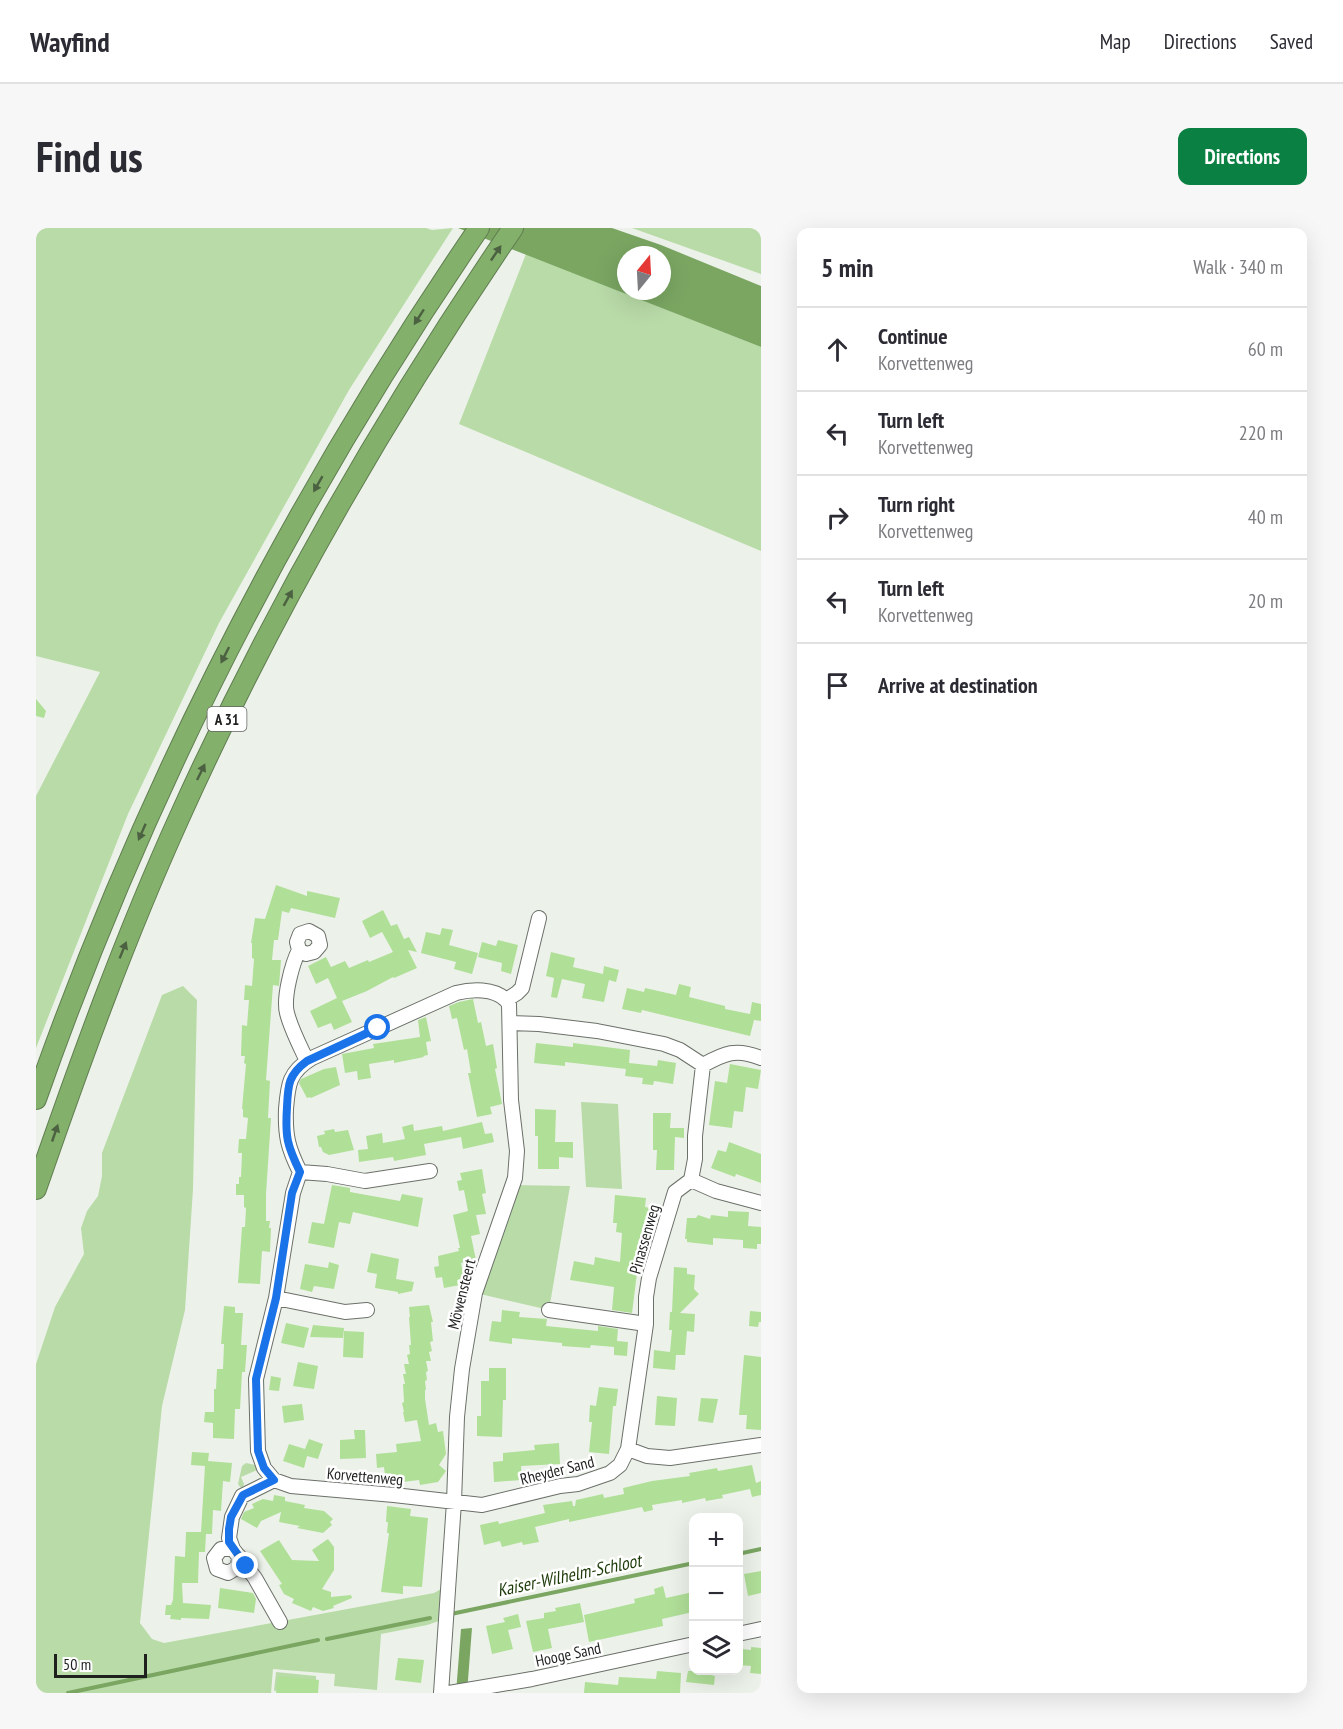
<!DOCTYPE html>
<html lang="en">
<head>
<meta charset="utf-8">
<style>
  :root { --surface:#fff; --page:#f7f7f7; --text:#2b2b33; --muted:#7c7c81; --line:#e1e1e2; --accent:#0b8043 }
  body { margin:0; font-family:"PT Sans Narrow",sans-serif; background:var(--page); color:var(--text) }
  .controls { position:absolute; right:18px; bottom:18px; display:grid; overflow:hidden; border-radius:12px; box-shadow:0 6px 24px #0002 }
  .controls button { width:54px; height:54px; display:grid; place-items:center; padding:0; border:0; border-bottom:2px solid var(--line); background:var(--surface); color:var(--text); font:30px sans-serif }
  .compass { position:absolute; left:581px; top:18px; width:54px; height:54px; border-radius:50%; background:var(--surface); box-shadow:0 6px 24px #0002; rotate:18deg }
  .scale { position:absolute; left:18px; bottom:15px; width:93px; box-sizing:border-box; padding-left:6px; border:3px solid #1f211e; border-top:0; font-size:16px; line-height:21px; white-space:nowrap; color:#1f211e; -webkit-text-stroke:4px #fff; paint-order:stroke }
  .stop { position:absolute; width:18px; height:18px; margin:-14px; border:4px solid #1a73e8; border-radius:50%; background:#fff }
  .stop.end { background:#1a73e8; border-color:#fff; box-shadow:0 2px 6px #0008 }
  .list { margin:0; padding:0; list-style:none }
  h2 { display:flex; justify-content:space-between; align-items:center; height:78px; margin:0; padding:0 24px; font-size:26px }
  h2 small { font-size:20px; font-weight:400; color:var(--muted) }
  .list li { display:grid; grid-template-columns:39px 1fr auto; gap:18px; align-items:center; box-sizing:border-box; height:84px; padding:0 24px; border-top:2px solid var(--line) }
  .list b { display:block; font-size:22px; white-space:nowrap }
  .list p { margin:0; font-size:20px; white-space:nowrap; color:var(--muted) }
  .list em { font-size:20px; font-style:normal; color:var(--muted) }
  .icon { flex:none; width:33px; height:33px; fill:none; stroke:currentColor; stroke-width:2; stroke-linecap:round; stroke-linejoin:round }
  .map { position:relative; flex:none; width:725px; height:1465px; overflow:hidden; border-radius:12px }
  header { display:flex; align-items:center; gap:36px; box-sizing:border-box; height:84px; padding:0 30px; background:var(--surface); border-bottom:2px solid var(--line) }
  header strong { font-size:28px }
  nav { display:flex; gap:33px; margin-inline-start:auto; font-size:21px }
  .intro { display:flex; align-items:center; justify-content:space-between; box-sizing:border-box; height:144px; padding:0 36px }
  h1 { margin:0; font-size:42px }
  .button { padding:15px 27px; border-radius:12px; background:var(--accent); color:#fff; font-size:21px; font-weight:700 }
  main { display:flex; gap:36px; padding:0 36px }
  aside { flex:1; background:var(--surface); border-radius:12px; box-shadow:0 6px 24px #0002 }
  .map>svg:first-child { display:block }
  .green { fill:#b9dba8 }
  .water { fill:#7aa662; fill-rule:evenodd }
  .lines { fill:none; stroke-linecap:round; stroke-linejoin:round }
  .stream { stroke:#7aa662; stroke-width:4 }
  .building { fill:#b0df98 }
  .minor-casing { stroke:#6b7069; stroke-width:16 }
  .highway-casing { stroke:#607e50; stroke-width:22 }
  .minor { stroke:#fff; stroke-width:14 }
  .highway { stroke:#83b06b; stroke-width:20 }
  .oneway { fill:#4c6141 }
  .route { stroke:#1a73e8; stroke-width:8 }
  .labels { text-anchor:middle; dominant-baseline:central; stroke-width:5; stroke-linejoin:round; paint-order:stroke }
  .shield { fill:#fff; stroke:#626462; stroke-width:1.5 }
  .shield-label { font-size:15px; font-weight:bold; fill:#1f211e }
  .street-label { font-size:16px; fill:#1f211e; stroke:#fff }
  .water-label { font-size:18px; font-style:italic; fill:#1e3b0a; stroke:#fff }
</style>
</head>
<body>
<header>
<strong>Wayfind</strong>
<nav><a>Map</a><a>Directions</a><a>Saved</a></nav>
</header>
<div class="intro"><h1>Find us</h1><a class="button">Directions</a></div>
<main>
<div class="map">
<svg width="725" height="1465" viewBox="0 0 725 1465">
  <rect width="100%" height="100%" fill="#ecf2e9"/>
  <path class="green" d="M 0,0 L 390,0 L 396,2 L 417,0 L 313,162 L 183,395 L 92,586 L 0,820 L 0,568 L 64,444 L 0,428 Z
    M 596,0 L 725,0 L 725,46 Z
    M 490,26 L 725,119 L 725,323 L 423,196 Z
    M 147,758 L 161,772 L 157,961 L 149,1082 L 126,1178 L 104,1395 L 116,1411 L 128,1415 L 398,1365 L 412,1357 L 409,1391 L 391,1397 L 345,1406 L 341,1462 L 298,1458 L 299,1446 L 237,1441 L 235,1465 L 0,1465 L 0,1136 L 19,1079 L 48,1026 L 45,1000 L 51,983 L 62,968 L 66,948 L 66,925 L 126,767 Z
    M 545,874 L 582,876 L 586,961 L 550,959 Z
    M 477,957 L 534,958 L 513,1082 L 440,1065 Z
    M 210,1235 L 224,1238 L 227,1249 L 224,1248 L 221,1242 L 205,1249 L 208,1256 L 207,1259 L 204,1259 L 202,1256 L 206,1238 Z
    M 240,1444 L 280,1448 L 280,1452 L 238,1463 Z"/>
  <path class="water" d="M 422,0 L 576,0 L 625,17 L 725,58 L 725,119 ZM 590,27 L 626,27 L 626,63 L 590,63 Z
    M 436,1400 L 431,1465 L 420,1465 L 425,1401 Z"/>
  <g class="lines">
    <path class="stream" d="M 702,1326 L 725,1321
      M 415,1386 L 658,1335
      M 291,1411 L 394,1390
      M 32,1465 L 282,1412"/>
  </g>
  <path class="building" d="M 0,471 L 10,483 L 8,490 L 0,488 Z
    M 240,657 L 271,668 L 271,663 L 304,670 L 299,690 L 255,680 L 253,685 L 246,683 L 242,712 L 238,712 L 236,732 L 245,732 L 243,758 L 237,757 L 230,852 L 234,853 L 232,890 L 235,890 L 230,966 L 230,993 L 234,993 L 233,1000 L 235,1000 L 234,1024 L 226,1023 L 224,1056 L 202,1055 L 206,999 L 209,999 L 210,980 L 208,979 L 208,967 L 200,967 L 200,956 L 203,956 L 203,949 L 205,949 L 206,925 L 202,925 L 203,911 L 210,911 L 212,890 L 207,889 L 207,881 L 206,881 L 210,836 L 208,835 L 209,828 L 205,828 L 206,797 L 211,798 L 213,772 L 208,772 L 209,757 L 216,758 L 218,731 L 216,730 L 216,715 L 215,715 L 219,690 L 229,691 Z
    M 347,682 L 355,698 L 361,696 L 368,711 L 373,709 L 381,724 L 372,722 L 381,740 L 358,750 L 357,749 L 331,763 L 306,773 L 316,794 L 298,802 L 295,795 L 282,800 L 274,783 L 301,770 L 292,750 L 280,756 L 272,738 L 290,729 L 295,739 L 309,733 L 313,740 L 332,732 L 333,734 L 357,724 L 346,704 L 334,710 L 326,693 Z
    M 406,700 L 417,702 L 413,717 L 442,725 L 436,746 L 418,741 L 420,734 L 385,725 L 390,704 L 404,707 Z
    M 462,712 L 482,717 L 475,746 L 465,743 L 466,735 L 442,729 L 446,714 L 460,718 Z
    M 515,724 L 539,730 L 537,739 L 567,746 L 568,738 L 583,742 L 580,754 L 573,752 L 568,774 L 546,770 L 549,756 L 526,751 L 521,770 L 515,769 L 518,750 L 510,748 Z
    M 643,756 L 655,759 L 653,769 L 689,778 L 689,781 L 714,786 L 716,774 L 725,776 L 725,793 L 718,792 L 714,808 L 606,782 L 605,785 L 586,781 L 591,760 L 608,764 L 609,760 L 640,767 Z
    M 437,771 L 442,795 L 445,794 L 450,818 L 457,816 L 461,840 L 459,841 L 466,876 L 454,879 L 456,886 L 441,889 L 432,845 L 435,845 L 431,821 L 428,822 L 421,790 L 416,791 L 413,778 L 423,774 Z
    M 390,789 L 395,813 L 390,814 L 392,827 L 387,828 L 388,829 L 358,835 L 358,832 L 333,836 L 335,850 L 322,852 L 321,843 L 309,845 L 306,826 L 338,820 L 337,816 L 384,809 L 382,792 Z
    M 500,815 L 537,819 L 537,815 L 594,822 L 593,835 L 621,838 L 622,832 L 640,835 L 637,856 L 618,853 L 617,857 L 606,856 L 607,850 L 589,848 L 590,841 L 529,834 L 529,838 L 498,835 Z
    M 694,836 L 725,842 L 722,861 L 710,859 L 707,884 L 698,883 L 696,900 L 673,897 L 679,853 L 691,855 Z
    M 300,839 L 304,857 L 275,870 L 274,869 L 271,870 L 263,855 L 265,851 L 288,841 Z
    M 499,881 L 520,882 L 519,914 L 537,914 L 537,930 L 523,929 L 523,941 L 502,941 L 502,908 L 499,908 Z
    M 617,885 L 635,885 L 634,900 L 648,900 L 648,910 L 639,909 L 638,942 L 620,942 L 621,922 L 617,922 Z
    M 446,894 L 449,906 L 456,905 L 458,914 L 427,921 L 425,909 L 388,916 L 390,927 L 358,933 L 357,929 L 323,934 L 322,922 L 332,921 L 330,908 L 346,905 L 347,915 L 369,911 L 366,899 L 377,896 L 378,903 L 406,898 L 407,903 Z
    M 298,901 L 299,904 L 312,902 L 318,922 L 293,927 L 287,924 L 285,919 L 283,919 L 281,908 L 289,906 L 288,903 Z
    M 693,914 L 725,926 L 725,955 L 700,946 L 699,949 L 675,940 L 682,922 L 690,924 Z
    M 446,941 L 450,965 L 446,966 L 450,986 L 440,987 L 444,1006 L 435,1008 L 440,1032 L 425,1035 L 429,1056 L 408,1060 L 406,1049 L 400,1050 L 398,1039 L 403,1038 L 402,1028 L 423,1023 L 422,1020 L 424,1020 L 417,987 L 432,983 L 428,962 L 423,963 L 421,953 L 426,952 L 424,945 Z
    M 296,957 L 314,960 L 314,964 L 364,973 L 366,966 L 387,970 L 382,999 L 317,984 L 314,996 L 303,994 L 298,1020 L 272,1015 L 276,994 L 288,996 Z
    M 579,967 L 610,970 L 609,979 L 614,980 L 611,997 L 607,997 L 596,1085 L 576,1082 L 578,1059 L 534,1052 L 538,1033 L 558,1037 L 559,1029 L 584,1034 L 586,1005 L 580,1004 L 581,995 L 577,995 Z
    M 692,983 L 713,984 L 712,998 L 725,999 L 725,1016 L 721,1016 L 721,1021 L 707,1020 L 707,1012 L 677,1010 L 677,1017 L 651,1014 L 651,1011 L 649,1011 L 651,990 L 660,990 L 662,987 L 674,991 L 675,987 L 692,989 Z
    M 335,1025 L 363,1031 L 360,1051 L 378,1054 L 376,1063 L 362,1066 L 362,1064 L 339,1060 L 341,1046 L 331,1044 Z
    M 293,1034 L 303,1037 L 298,1061 L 278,1058 L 276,1064 L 264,1061 L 269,1036 L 292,1040 Z
    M 638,1039 L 651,1040 L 651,1046 L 659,1047 L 658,1061 L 663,1066 L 644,1085 L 659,1086 L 658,1104 L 651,1103 L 649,1127 L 640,1127 L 639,1142 L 617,1140 L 618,1122 L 634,1124 L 636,1102 L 633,1102 L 634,1084 L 636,1084 Z
    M 393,1077 L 397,1094 L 395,1094 L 397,1113 L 394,1114 L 396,1123 L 393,1124 L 395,1133 L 390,1133 L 392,1143 L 390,1144 L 391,1152 L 389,1153 L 390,1162 L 389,1162 L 389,1171 L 393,1197 L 400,1195 L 402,1204 L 407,1203 L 410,1226 L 403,1237 L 410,1243 L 402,1254 L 384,1257 L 383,1252 L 350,1256 L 348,1239 L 341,1240 L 340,1226 L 361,1224 L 360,1216 L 385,1213 L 381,1192 L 369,1194 L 367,1184 L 368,1184 L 366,1175 L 368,1174 L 367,1156 L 369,1156 L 367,1146 L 370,1146 L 368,1136 L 373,1136 L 371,1127 L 374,1126 L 373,1117 L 375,1117 L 373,1089 L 374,1089 L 373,1079 Z
    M 188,1078 L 199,1079 L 199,1085 L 207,1085 L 205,1117 L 211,1117 L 209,1144 L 206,1144 L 204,1181 L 199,1181 L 198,1211 L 177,1210 L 177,1195 L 168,1194 L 169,1184 L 178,1184 L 178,1161 L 180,1161 L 181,1141 L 187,1141 L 188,1116 L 185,1116 Z
    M 466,1082 L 484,1084 L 483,1089 L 511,1091 L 510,1098 L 562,1103 L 562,1098 L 582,1101 L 581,1113 L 592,1114 L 591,1128 L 578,1127 L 578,1119 L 555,1117 L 554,1120 L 526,1118 L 526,1115 L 476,1110 L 476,1116 L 453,1113 L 456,1093 L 465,1094 Z
    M 714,1083 L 725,1084 L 725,1094 L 723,1094 L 722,1099 L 713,1098 Z
    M 250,1095 L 273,1100 L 268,1120 L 245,1115 Z
    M 277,1097 L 308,1100 L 307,1110 L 274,1109 Z
    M 308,1103 L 328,1104 L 327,1130 L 307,1129 Z
    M 708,1127 L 725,1129 L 725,1202 L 710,1201 L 711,1187 L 703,1187 Z
    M 262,1134 L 282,1138 L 278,1161 L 257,1158 Z
    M 453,1140 L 470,1140 L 470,1172 L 467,1172 L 466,1209 L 441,1208 L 441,1188 L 445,1188 L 445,1153 L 453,1153 Z
    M 235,1148 L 245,1150 L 243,1163 L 233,1162 Z
    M 563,1159 L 582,1161 L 580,1178 L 577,1178 L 573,1226 L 553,1224 L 556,1194 L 553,1194 L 554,1177 L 560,1178 Z
    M 621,1168 L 641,1170 L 639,1198 L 619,1197 Z
    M 665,1170 L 682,1171 L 677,1195 L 662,1193 Z
    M 266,1176 L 268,1192 L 248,1195 L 246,1178 Z
    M 318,1202 L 329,1202 L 330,1230 L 304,1231 L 304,1212 L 319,1211 Z
    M 273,1211 L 287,1216 L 282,1231 L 271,1228 L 268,1240 L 247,1233 L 253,1216 L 269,1221 Z
    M 523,1215 L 524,1236 L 485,1238 L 486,1252 L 458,1254 L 457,1234 L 467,1233 L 467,1225 L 499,1222 L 498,1217 Z
    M 156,1224 L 173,1225 L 172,1233 L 196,1235 L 194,1254 L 187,1253 L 185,1283 L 177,1282 L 176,1306 L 170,1306 L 169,1324 L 163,1324 L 162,1355 L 146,1355 L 147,1375 L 175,1377 L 173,1391 L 145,1390 L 145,1392 L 134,1391 L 135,1387 L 129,1387 L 130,1377 L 135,1377 L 137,1372 L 139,1328 L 149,1329 L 150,1304 L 165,1304 L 169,1238 L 155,1237 Z
    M 716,1237 L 720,1255 L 725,1253 L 725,1267 L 716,1269 L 714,1261 L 686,1267 L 687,1270 L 670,1273 L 669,1270 L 646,1275 L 646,1272 L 616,1277 L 617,1282 L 608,1284 L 606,1279 L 533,1294 L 533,1291 L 499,1299 L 503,1314 L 487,1317 L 486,1314 L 466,1319 L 464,1313 L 448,1317 L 444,1297 L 462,1293 L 463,1296 L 509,1285 L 507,1277 L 536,1273 L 537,1278 L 539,1278 L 540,1272 L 567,1266 L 568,1270 L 588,1266 L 587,1260 L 616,1253 L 654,1248 L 653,1245 L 681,1240 L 682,1243 Z
    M 238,1267 L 249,1269 L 249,1273 L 269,1277 L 268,1280 L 288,1283 L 297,1291 L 294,1294 L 296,1297 L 287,1305 L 261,1300 L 264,1298 L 243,1294 L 245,1284 L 225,1293 L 221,1300 L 205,1291 L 208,1284 L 218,1280 L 216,1276 L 227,1271 L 237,1273 Z
    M 351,1278 L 375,1281 L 374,1288 L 392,1290 L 386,1359 L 367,1358 L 367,1366 L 345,1364 L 353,1305 L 351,1305 L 352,1294 L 350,1294 Z
    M 292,1311 L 298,1319 L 298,1342 L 286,1361 L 295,1364 L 295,1369 L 315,1367 L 316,1370 L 297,1378 L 298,1380 L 287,1383 L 277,1379 L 275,1383 L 256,1375 L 258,1371 L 248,1366 L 243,1357 L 246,1356 L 224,1323 L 243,1312 L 256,1332 L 283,1333 L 276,1322 Z
    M 725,1343 L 725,1365 L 712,1368 L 708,1346 Z
    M 627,1358 L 630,1370 L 657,1364 L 657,1384 L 626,1391 L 627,1398 L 553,1414 L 548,1387 L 599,1375 L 598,1371 L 619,1366 L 618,1361 Z
    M 184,1360 L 217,1365 L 220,1371 L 218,1385 L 182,1380 Z
    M 544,1375 L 548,1394 L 512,1401 L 516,1420 L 497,1424 L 490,1393 L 508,1390 L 508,1385 L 520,1383 L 519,1380 Z
    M 482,1386 L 485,1399 L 472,1402 L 477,1421 L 456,1426 L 450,1398 L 469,1394 L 467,1390 Z
    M 715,1419 L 725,1420 L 725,1446 L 714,1445 L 715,1438 L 702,1437 L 702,1424 L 706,1424 L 706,1421 L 715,1422 Z
    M 362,1430 L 388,1432 L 385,1455 L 359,1452 Z
    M 621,1443 L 645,1445 L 644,1465 L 548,1465 L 549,1454 L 582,1457 L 583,1449 L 620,1451 Z
    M 652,1443 L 672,1443 L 671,1446 L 679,1448 L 678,1457 L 650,1454 Z
    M 242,1448 L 283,1452 L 282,1465 L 240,1465 Z"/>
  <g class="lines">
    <defs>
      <path id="minor" d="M 263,722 L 270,726 L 278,724 L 284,717 L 282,708 L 273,703 L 264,706 L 261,714 L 263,722 C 256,736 247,770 251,785 C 255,801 264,818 271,833
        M 470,772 C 458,760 436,761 420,765 L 276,830 C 253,844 252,856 250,881 C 249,908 252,920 264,944 L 257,965 L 240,1070 L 220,1151 L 222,1223 L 228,1240 L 238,1252 L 255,1258 L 358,1267 L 446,1277 L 524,1258 L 542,1256 L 574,1245 L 584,1237 L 592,1221 L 611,1228 L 634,1230 L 725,1217
        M 474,795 L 503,796 L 561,803 L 628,816 L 644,822 L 667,837 C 689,825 700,820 725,830
        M 264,944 L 291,946 L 329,953 L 394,943
        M 655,952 L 680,963 L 725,975
        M 240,1070 L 309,1084 L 331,1082
        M 513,1082 L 610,1096
        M 592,1221 L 610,1096 L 610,1069 L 613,1050 L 639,964 L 655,952 L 659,931 L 659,908 L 667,837
        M 238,1252 L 206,1268 L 196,1289 L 193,1310 L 197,1321 L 219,1350 L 244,1394
        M 197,1321 L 185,1321 L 178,1330 L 181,1341 L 192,1345 L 202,1339 L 203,1328
        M 702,1406 L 725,1401
        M 405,1465 L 418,1274 L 421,1189 L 426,1141 L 439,1065 L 479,950 L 481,923 L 475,872 L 473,776 L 470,772 L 481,765 L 486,760 L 503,690
        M 413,1465 L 496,1451 L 658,1416"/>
      <path id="highway" d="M 0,871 C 108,563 258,270 443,0
        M 0,961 C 44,834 89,709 144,588 C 237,382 350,186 477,0"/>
    </defs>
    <use href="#minor" class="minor-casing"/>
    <use href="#highway" class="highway-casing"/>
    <use href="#minor" class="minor"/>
    <use href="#highway" class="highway"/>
  </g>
  <defs><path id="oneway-solid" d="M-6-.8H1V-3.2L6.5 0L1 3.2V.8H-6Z" transform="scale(1.5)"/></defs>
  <g class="oneway">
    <use href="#oneway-solid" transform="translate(460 25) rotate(-56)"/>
    <use href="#oneway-solid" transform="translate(383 89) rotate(123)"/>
    <use href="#oneway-solid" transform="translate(282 256) rotate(120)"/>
    <use href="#oneway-solid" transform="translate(252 370) rotate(-61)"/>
    <use href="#oneway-solid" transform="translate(189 427) rotate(117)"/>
    <use href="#oneway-solid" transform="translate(165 544) rotate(-64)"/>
    <use href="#oneway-solid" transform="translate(106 604) rotate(114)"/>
    <use href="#oneway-solid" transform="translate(87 722) rotate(-68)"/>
    <use href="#oneway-solid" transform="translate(19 905) rotate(-71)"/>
  </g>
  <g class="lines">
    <path class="route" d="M 210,1338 L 193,1314 L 193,1301 L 195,1289 L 207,1267 L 238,1252 L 228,1240 L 222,1223 L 220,1151 L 240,1070 L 256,965 L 264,944 C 251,917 249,909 251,879 C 252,857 252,847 271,833 L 342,800"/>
  </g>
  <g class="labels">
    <rect class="shield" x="171.5" y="479" width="39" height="24" rx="4.5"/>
    <g class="shield-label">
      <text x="191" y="491">A 31</text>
    </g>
    <g class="street-label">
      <text transform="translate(608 1011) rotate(-74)">Pinassenweg</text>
      <text transform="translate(425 1066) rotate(-76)">Möwensteert</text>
      <text transform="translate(521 1242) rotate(-14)">Rheyder Sand</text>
      <text transform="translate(329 1248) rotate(5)">Korvettenweg</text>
      <text transform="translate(532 1426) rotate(-12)">Hooge Sand</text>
    </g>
    <g class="water-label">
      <text transform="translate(533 1347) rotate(-12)">Kaiser-Wilhelm-Schloot</text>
    </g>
  </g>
</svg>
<div class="controls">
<button>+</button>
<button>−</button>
<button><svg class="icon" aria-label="layers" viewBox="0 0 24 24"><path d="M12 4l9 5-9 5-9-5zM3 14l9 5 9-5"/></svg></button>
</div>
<svg class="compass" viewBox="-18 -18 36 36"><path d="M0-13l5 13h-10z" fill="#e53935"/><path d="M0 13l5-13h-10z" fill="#7c7c81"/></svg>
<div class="scale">50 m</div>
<div class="stop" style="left:342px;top:800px"></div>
<div class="stop end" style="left:210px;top:1338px"></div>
</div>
<aside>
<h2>5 min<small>Walk · 340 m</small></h2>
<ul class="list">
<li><svg class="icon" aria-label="ahead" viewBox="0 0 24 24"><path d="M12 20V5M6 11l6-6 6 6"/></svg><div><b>Continue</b><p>Korvettenweg</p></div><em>60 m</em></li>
<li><svg class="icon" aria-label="left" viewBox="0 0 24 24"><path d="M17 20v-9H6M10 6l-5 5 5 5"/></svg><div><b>Turn left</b><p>Korvettenweg</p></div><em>220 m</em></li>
<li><svg class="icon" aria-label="right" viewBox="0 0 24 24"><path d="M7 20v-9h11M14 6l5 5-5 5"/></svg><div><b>Turn right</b><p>Korvettenweg</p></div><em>40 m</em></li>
<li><svg class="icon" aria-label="left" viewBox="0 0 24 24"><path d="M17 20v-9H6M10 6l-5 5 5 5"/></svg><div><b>Turn left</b><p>Korvettenweg</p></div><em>20 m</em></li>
<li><svg class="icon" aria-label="arrive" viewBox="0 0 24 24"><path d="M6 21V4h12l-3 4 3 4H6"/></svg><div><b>Arrive at destination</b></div></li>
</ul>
</aside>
</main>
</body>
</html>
